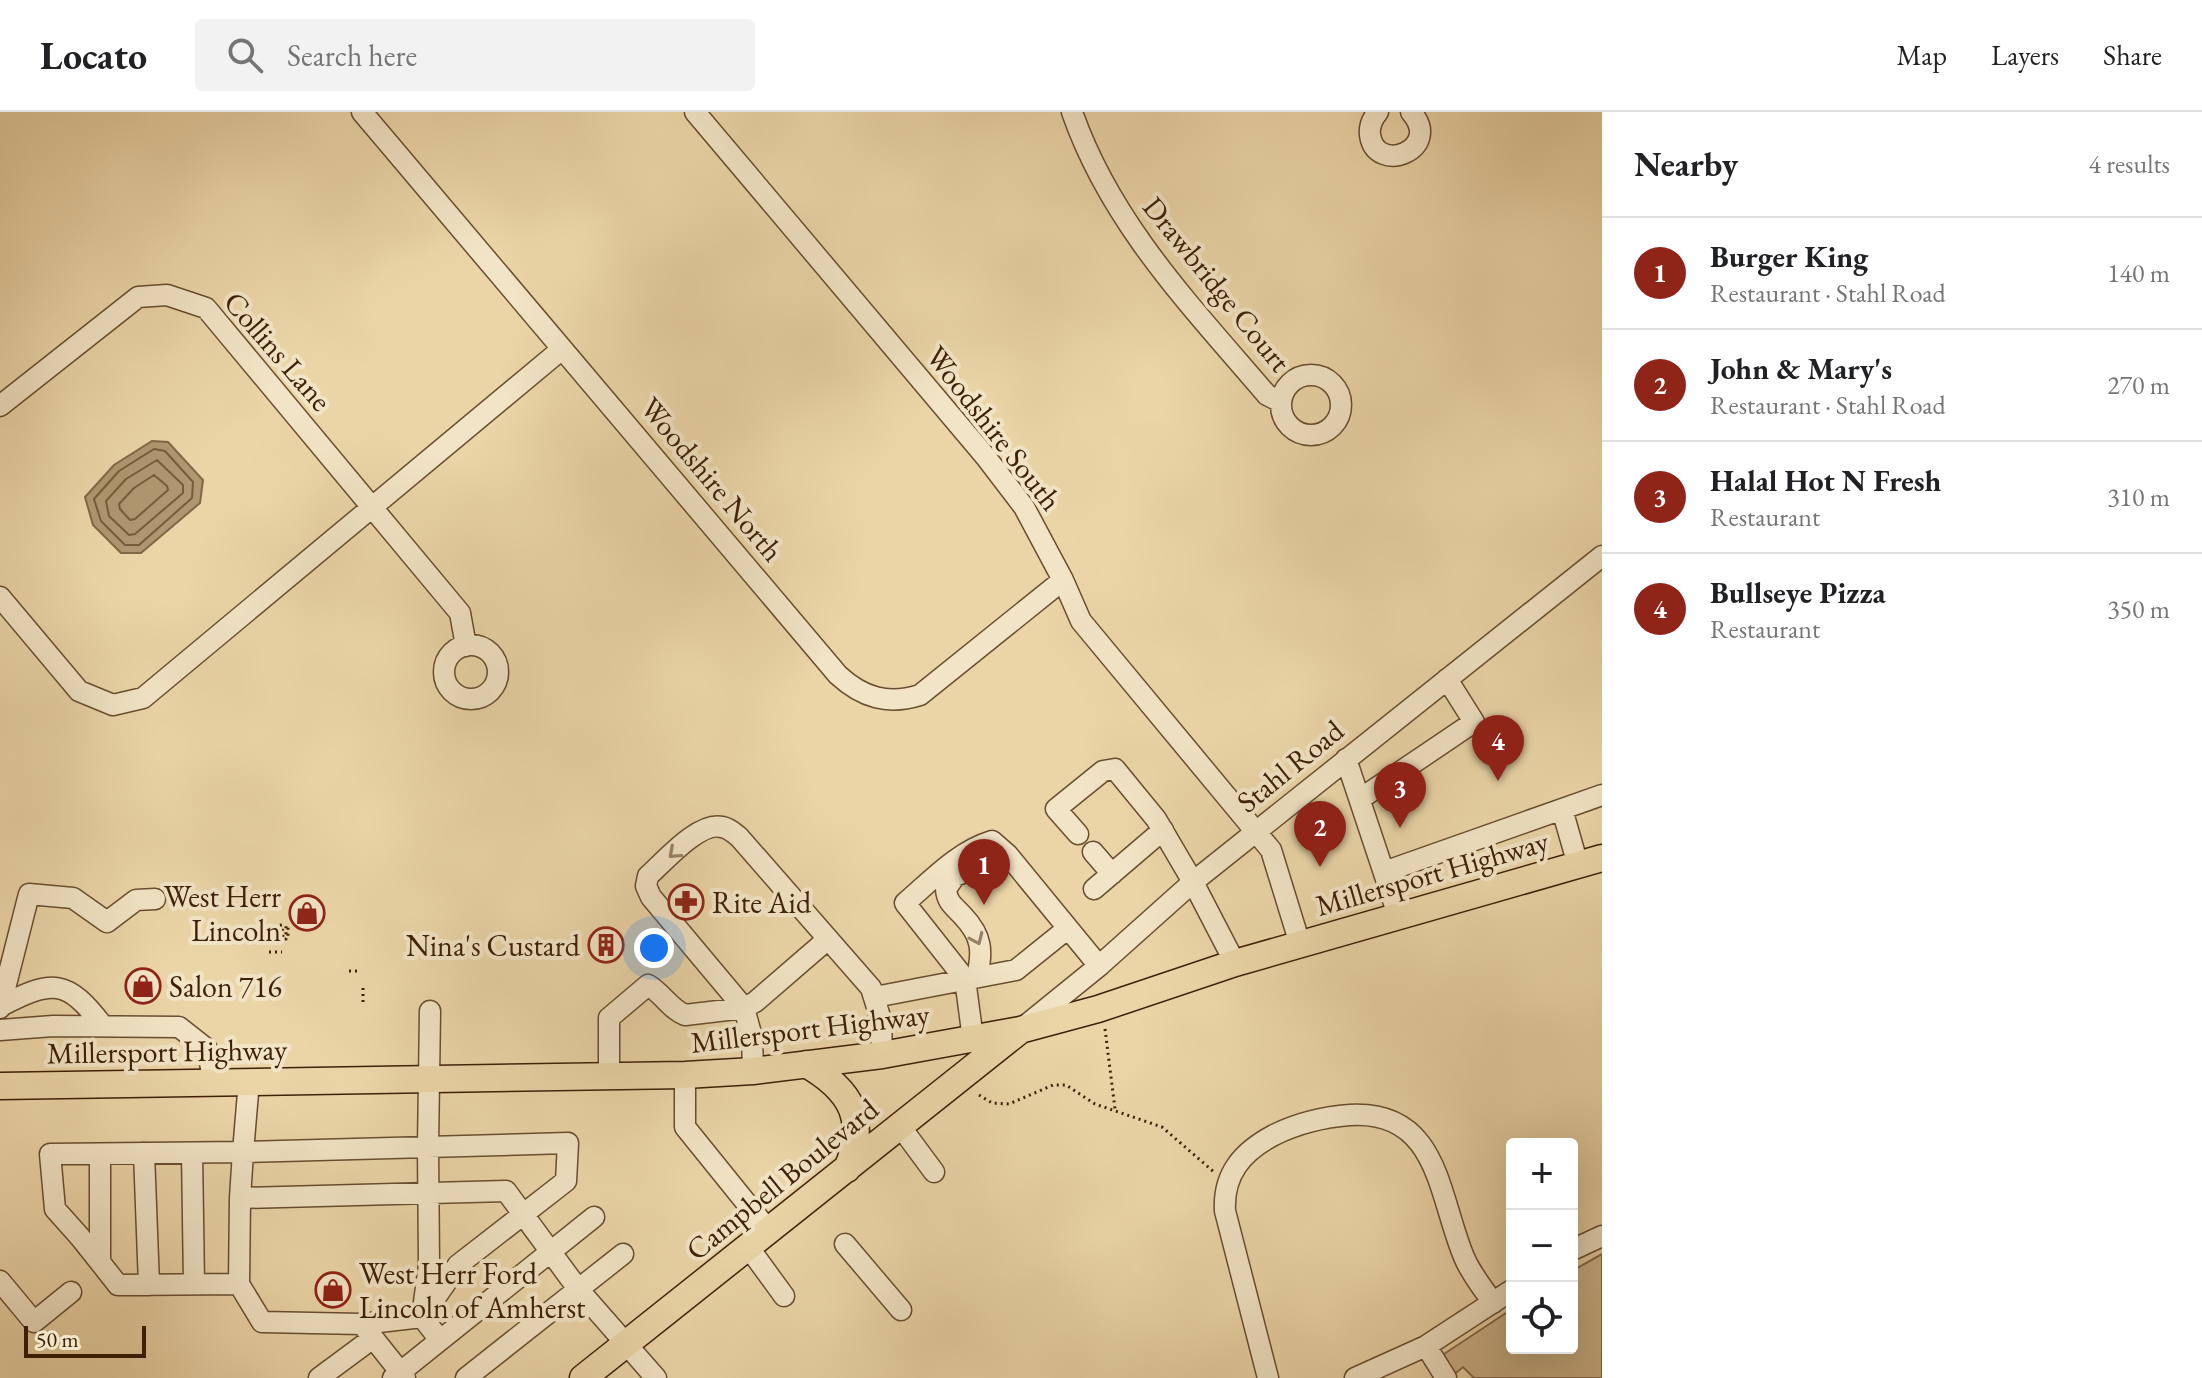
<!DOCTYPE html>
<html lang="en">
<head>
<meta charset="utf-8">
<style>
  :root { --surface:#fff; --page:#f2f2f2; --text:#202124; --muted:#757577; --line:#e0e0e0; --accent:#8f2418 }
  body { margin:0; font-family:"EB Garamond",serif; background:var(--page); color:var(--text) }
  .controls { position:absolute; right:24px; bottom:24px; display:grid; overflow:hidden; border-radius:8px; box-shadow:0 8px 32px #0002 }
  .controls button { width:72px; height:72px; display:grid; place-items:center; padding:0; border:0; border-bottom:2px solid var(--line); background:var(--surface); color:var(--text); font:40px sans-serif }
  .scale { position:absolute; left:24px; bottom:20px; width:122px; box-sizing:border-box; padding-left:8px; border:4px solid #3e2007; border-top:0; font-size:22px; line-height:28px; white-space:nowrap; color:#3e2007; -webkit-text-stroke:6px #f2e4c6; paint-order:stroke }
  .you { position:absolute; left:654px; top:836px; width:28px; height:28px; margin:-20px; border:6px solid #fff; border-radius:50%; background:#1a73e8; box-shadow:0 0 0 12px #1a73e833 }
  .badge { display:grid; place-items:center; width:52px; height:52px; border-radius:50%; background:var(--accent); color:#fff; font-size:26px; font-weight:700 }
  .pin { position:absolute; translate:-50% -66px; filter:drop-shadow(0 2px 4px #0008) }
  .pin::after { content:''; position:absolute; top:42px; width:28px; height:24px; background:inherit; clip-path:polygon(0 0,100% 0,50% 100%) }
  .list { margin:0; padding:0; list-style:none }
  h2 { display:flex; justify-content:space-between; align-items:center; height:104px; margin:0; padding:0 32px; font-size:34px }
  h2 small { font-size:26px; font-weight:400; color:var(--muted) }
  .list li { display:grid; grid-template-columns:52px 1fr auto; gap:24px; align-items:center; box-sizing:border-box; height:112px; padding:0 32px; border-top:2px solid var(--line) }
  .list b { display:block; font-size:30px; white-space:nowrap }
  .list p { margin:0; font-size:26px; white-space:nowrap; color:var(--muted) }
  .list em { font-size:26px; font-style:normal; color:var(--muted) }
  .icon { flex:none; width:44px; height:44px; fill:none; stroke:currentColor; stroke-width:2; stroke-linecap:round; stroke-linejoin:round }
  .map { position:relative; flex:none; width:1602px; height:1266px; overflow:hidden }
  header { display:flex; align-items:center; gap:48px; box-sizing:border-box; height:112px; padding:0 40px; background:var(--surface); border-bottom:2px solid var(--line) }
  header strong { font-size:38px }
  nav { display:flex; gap:44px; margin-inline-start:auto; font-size:28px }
  .search { width:560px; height:72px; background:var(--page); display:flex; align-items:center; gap:20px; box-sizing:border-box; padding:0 28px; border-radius:8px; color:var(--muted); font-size:30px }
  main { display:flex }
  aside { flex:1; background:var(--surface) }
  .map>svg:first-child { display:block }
  .green { fill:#ceb68c; stroke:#866b4a; stroke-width:2 }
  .water { fill:#b09771; stroke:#826747; stroke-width:2 }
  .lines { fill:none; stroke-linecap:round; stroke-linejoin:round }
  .shore { stroke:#775c3c; stroke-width:2 }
  .minor-casing { stroke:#694d2f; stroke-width:23 }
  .major-casing { stroke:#3e2007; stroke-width:29 }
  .path { stroke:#3e2007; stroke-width:3; stroke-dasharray:2 4; stroke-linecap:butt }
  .minor { stroke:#f2e4c6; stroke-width:20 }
  .major { stroke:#ebd5a7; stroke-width:26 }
  .oneway { stroke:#988266 }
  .labels { text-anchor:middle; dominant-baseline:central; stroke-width:8; stroke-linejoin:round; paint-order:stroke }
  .street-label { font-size:30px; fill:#3e2007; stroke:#f2e4c6 }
  .poi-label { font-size:30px; fill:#3e2007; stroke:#f2e4c6; text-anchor:start }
</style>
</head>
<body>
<header>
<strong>Locato</strong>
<div class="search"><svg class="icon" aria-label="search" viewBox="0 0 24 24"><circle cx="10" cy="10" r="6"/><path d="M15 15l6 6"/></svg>Search here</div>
<nav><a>Map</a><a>Layers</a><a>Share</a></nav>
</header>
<main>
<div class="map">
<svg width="1602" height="1266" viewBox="0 0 1602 1266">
  <rect width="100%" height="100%" fill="#ebd5a7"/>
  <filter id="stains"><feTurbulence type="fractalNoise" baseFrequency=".0025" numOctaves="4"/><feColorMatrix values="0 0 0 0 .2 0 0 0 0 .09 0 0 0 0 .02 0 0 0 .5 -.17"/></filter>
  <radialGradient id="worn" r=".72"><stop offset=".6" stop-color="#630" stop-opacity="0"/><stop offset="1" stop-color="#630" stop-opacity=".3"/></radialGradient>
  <path class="green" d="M 1602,1142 L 1602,1266 L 1474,1266 L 1463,1255 L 1450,1266 L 1442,1251 L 1444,1242 L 1512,1197 L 1512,1236 L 1572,1236 L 1572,1159 Z"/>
  <path class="water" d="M 152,329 L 168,330 L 203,368 L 200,391 L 141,441 L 121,441 L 93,413 L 85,385 L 114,353 Z"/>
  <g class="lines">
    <path class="shore" d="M 154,337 L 165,339 L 193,370 L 192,386 L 139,433 L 125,433 L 101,409 L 94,387 L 119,359 Z
      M 157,348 L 183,373 L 183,381 L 135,422 L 129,423 L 109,404 L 106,389 L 126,367 Z
      M 154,363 L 167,374 L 168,378 L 135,407 L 130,408 L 120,397 L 119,392 L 134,376 Z"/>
    <defs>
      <path id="minor" d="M 362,0 L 838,563 C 863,586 888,593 920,583 L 1063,468
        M 695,0 L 985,344 L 1024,395 L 1063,468 L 1081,509 L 1271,738 L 1300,832
        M 1072,0 C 1111,112 1192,195 1267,283 L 1281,290
        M 1378,0 C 1372,7 1369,14 1370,23 C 1376,64 1444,37 1411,0
        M1281 293a30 30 0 1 1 60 0a30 30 0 1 1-60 0Z
        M 0,294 L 138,185 L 167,183 L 206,196 L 460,501 L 466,534
        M 0,485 L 79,579 L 113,593 L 143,586 L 562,237
        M444 560a27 27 0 1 1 54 0a27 27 0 1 1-54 0Z
        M 1346,647 L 1399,806
        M 1360,687 L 1474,610 L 1447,567
        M 1562,697 L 1578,753
        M 1078,722 L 1056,697 L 1103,659 L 1115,657 L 1156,707 L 1193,770 L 1235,851
        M 1093,740 L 1112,762
        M 1384,760 L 1602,683
        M 1094,777 L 1163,718
        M 977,865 C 983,839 982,824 963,804 C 954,794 947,791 946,777 L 955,764 L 1008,743
        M 875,885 L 1016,858 L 1067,817
        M 1,894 C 53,867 67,867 103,914
        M 0,896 L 29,782 L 73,786 L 107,810 L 136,788 L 155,787
        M 1025,914 L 1099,854 L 1193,770 L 1602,444
        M 0,918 L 53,914 L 179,915 L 207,937 L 214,970
        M 973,927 L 965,867 L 905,791 C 932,768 957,740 992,729 L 1008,743 L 1099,854
        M 753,959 L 752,925 L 744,896 L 651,785 L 646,774 L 648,764 C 664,750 699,709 722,715 C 729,716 734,721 739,725 L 871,876 L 881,908 L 882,943
        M 685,963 L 685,1015 L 769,1119
        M 609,966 L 609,906 L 648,873 C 662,881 670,897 685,903 L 744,896 L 755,890 L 828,827
        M 249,969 L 243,1040 L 50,1042 L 55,1097 L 80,1125 L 118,1173 L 239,1172 L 262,1210 L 362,1212 L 405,1266
        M 900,1014 L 934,1060
        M 144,1041 L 149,1173
        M 192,1041 L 194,1172
        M 100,1042 L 100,1150
        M 240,1086 L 243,1040 L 428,1035 L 430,899
        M 845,1132 L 901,1198
        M 749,1136 L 784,1184
        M 1572,1138 L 1602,1124
        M 0,1169 L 34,1210 L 71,1180
        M 239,1172 L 240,1086 L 506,1079 L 578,1177 L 656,1266
        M 362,1212 L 422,1205 L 458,1153 L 566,1069 L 568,1031 L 428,1035 L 429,1153 L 422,1205 L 440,1228
        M 1426,1234 L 1446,1266
        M 319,1266 L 373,1226
        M 393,1266 L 594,1105
        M 466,1266 L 623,1142
        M 1268,1266 L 1225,1099 C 1223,1062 1242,1040 1274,1023 C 1298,1011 1324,1005 1350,1003 C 1439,998 1438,1083 1464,1145 C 1471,1162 1483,1176 1493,1191
        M 1355,1266 L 1426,1234 L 1512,1178"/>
      <path id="major" d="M 806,952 C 851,978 868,1007 847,1057
        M 0,974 L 685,963 L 753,959 L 882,943 L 1020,918 L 1098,897 L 1235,851 L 1602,746
        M 583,1266 L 1018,920"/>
    </defs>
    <use href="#minor" class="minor-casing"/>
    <use href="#major" class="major-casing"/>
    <path class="path" d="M 268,815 L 282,813 L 283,827 L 286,827 L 286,814 L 288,814 L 288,824 L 290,824
      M 269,840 L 282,840
      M 349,859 L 359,859
      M 363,876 L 363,892
      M 1105,917 L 1115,997
      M 979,983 L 992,991 L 1009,992 L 1053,973 L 1066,973 L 1095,992 L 1162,1015 L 1214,1060"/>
    <use href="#minor" class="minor"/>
    <use href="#major" class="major"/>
  </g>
  <defs><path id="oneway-chevron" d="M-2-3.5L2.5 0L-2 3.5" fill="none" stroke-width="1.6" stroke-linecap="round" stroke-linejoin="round" transform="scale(2)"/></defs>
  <g class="oneway">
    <use href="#oneway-chevron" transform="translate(674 741) rotate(138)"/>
    <use href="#oneway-chevron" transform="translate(977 827) rotate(66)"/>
  </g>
  <defs>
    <symbol id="pharmacy-ring" viewBox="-11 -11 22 22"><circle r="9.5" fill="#f2e4c6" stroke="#8f2418" stroke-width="1.5"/><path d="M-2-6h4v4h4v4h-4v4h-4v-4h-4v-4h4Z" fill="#8f2418"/></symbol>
    <symbol id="shop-ring" viewBox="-11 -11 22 22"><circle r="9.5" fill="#f2e4c6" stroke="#8f2418" stroke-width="1.5"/><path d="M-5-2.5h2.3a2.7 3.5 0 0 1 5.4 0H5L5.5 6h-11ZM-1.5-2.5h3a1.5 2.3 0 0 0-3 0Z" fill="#8f2418"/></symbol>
    <symbol id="building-ring" viewBox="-11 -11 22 22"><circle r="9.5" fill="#f2e4c6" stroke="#8f2418" stroke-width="1.5"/><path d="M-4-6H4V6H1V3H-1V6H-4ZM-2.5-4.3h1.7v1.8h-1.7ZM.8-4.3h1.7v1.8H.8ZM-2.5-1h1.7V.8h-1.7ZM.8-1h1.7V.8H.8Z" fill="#8f2418"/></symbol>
  </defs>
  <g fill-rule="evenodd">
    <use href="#pharmacy-ring" x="666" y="770" width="40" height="40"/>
    <use href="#shop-ring" x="287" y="781" width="40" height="40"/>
    <use href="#building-ring" x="586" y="813" width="40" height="40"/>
    <use href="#shop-ring" x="123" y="854" width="40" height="40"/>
    <use href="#shop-ring" x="313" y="1158" width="40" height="40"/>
  </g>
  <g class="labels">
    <g class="street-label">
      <text transform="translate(1217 172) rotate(51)">Drawbridge Court</text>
      <text transform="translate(278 239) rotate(49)">Collins Lane</text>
      <text transform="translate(994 316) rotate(52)">Woodshire South</text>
      <text transform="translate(712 367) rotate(50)">Woodshire North</text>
      <text transform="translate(1290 654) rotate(-39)">Stahl Road</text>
      <text transform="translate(1432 761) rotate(-16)">Millersport Highway</text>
      <text transform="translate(810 916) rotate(-7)">Millersport Highway</text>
      <text transform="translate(167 939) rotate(-1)">Millersport Highway</text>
      <text transform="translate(782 1067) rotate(-39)">Campbell Boulevard</text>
    </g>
    <g class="poi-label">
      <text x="281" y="784" text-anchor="end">West Herr<tspan x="281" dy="34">Lincoln</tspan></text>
      <text x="712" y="790">Rite Aid</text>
      <text x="580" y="833" text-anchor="end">Nina's Custard</text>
      <text x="169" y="874">Salon 716</text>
      <text x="359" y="1161">West Herr Ford<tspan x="359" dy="34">Lincoln of Amherst</tspan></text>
    </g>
  </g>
  <rect width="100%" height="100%" filter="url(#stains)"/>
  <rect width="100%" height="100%" fill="url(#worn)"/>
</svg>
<div class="controls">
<button>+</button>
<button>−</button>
<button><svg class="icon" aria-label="locate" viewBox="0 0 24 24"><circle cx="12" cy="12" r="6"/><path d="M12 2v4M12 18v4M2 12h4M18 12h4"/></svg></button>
</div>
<div class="scale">50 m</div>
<div class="you"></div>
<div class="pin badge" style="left:984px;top:793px">1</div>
<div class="pin badge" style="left:1320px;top:755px">2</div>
<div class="pin badge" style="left:1400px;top:716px">3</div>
<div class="pin badge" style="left:1498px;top:669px">4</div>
</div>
<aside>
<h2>Nearby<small>4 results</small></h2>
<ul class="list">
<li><span class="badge">1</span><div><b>Burger King</b><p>Restaurant · Stahl Road</p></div><em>140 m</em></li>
<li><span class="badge">2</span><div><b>John &amp; Mary's</b><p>Restaurant · Stahl Road</p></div><em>270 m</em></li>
<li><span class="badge">3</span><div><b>Halal Hot N Fresh</b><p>Restaurant</p></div><em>310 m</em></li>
<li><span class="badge">4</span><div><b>Bullseye Pizza</b><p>Restaurant</p></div><em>350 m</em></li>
</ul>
</aside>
</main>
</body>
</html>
